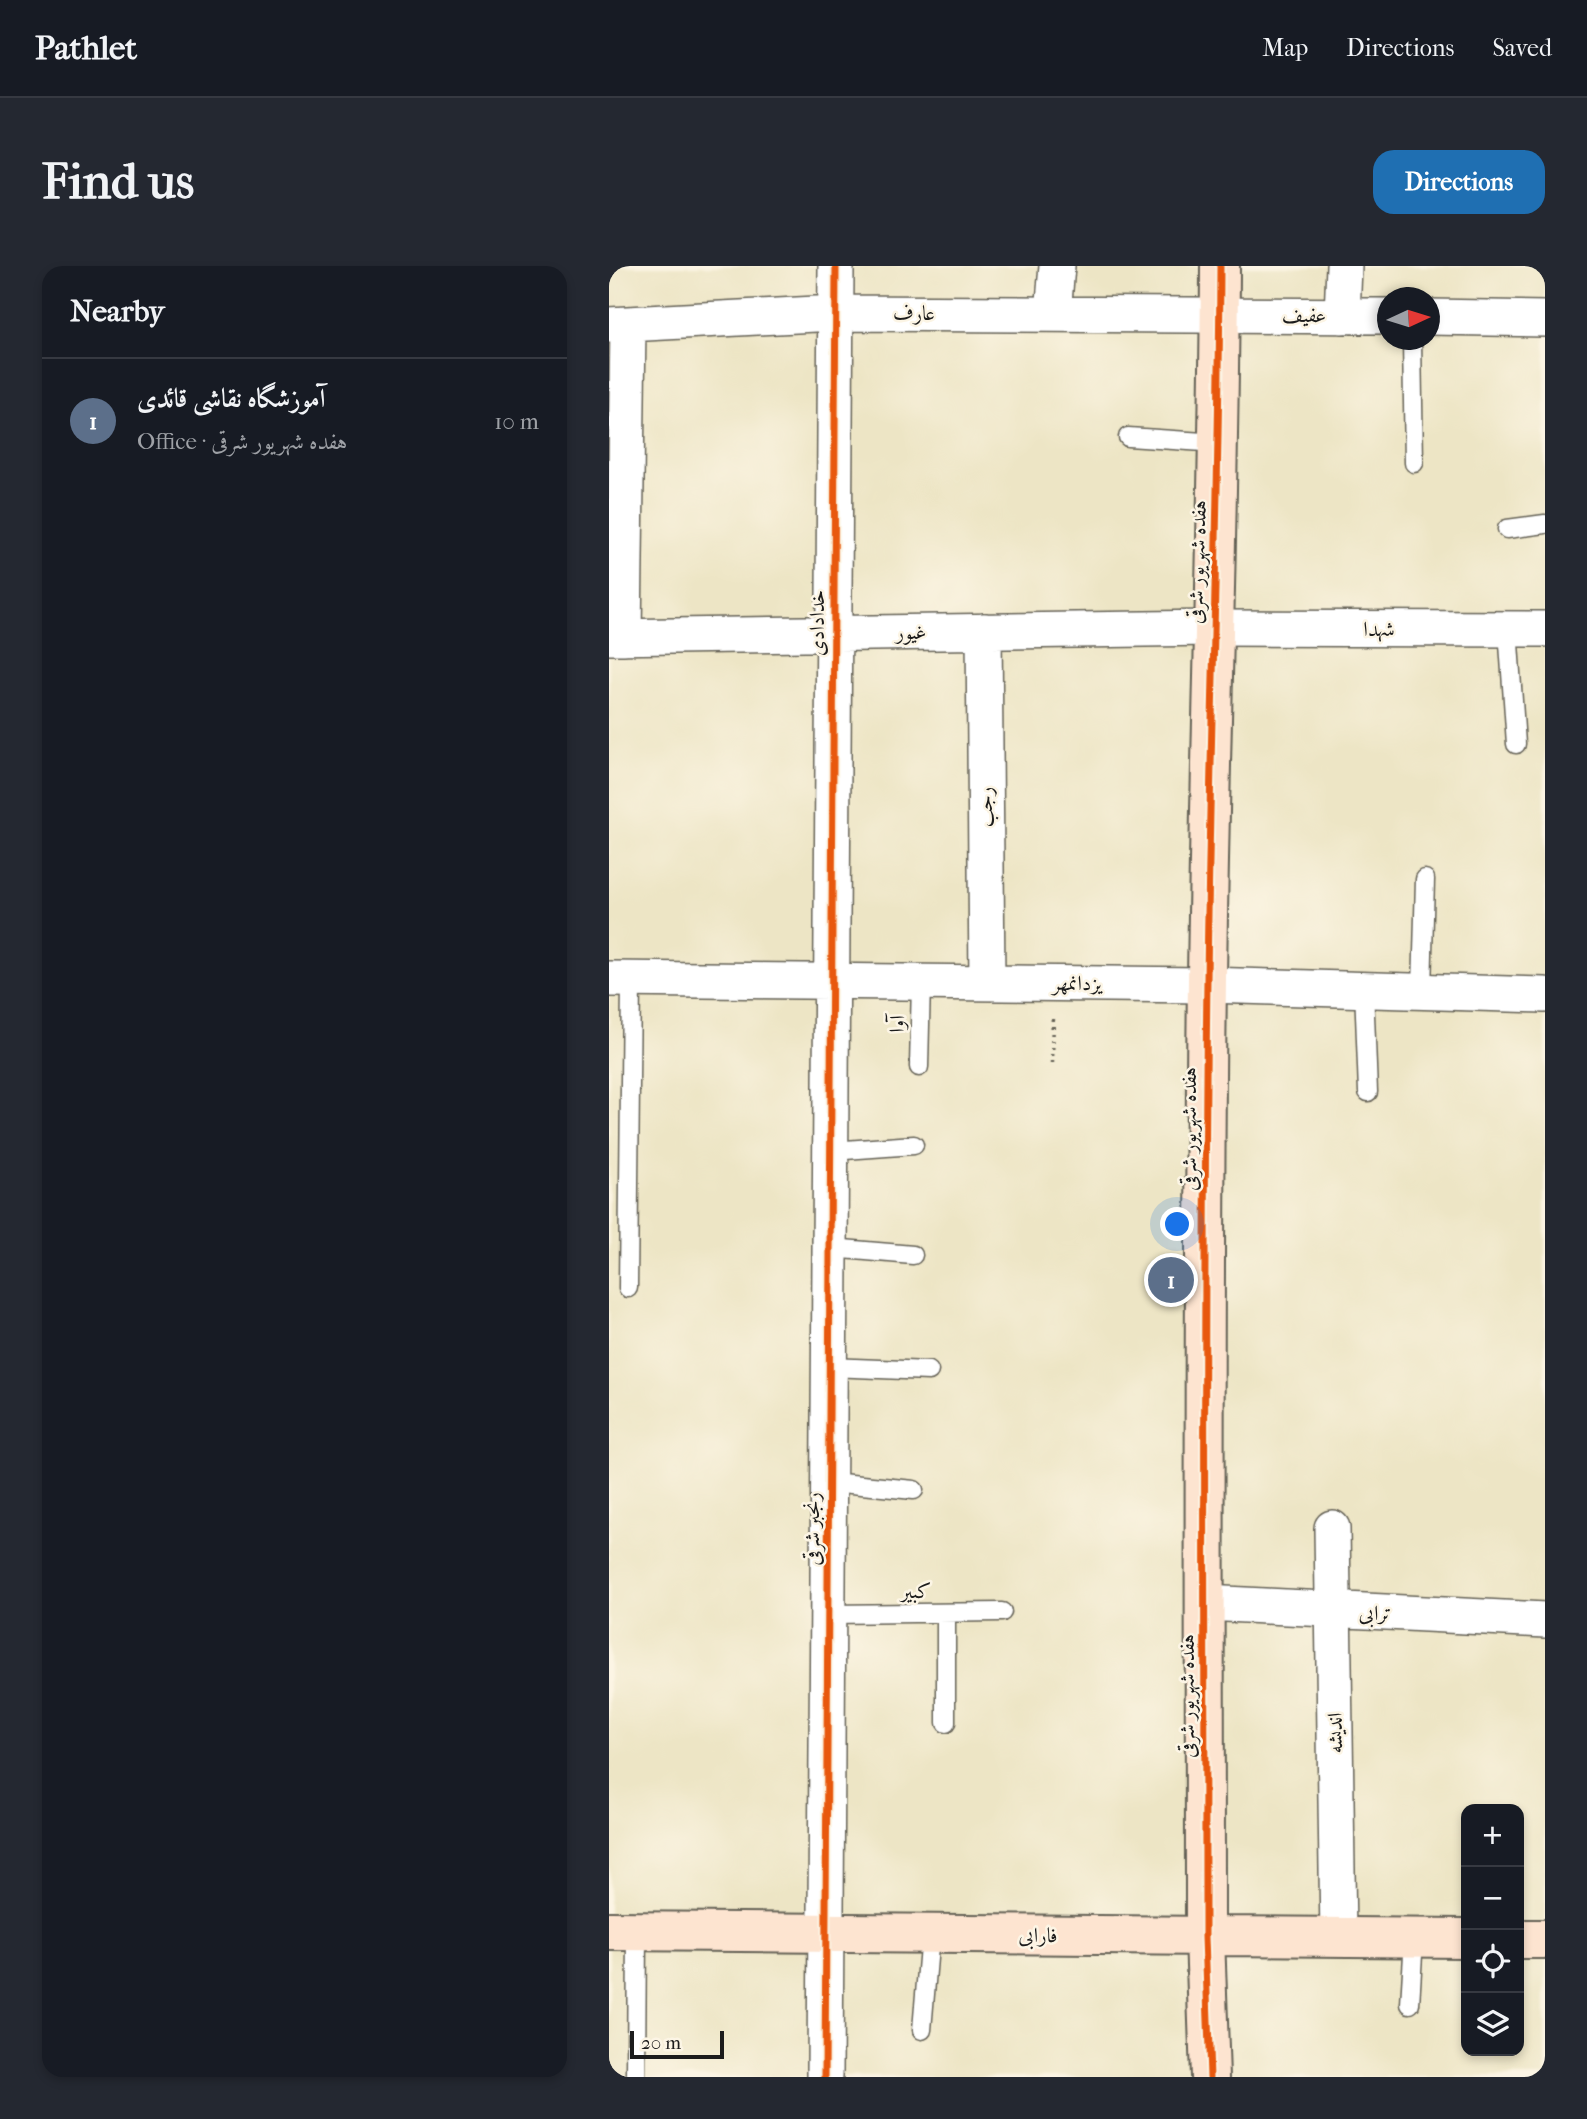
<!DOCTYPE html>
<html lang="en">
<head>
<meta charset="utf-8">
<style>
  :root { --surface:#171b24; --page:#242831; --text:#f1f3f6; --muted:#9ea1a6; --line:#363941; --accent:#1f6fb2 }
  body { margin:0; font-family:"IM FELL French Canon",Amiri,serif; background:var(--page); color:var(--text) }
  .controls { position:absolute; right:21px; bottom:21px; display:grid; overflow:hidden; border-radius:14px; box-shadow:0 4px 10px #0003 }
  .controls button { width:63px; height:63px; display:grid; place-items:center; padding:0; border:0; border-bottom:2px solid var(--line); background:var(--surface); color:var(--text); font:35px sans-serif }
  .compass { position:absolute; left:768px; top:21px; width:63px; height:63px; border-radius:50%; background:var(--surface); box-shadow:0 4px 10px #0003; rotate:86deg }
  .scale { position:absolute; left:21px; bottom:18px; width:94px; box-sizing:border-box; padding-left:7px; border:4px solid #1c1c1c; border-top:0; font-size:19px; line-height:24px; white-space:nowrap; color:#1c1c1c; -webkit-text-stroke:5px #fcf5e5; paint-order:stroke }
  .you { position:absolute; left:569px; top:959px; width:24px; height:24px; margin:-18px; border:5px solid #fff; border-radius:50%; background:#1a73e8; box-shadow:0 0 0 10px #1a73e833 }
  .badge { display:grid; place-items:center; width:46px; height:46px; border-radius:50%; background:var(--accent); color:#fff; font-size:23px; font-weight:700 }
  .pin { position:absolute; translate:-50% -50%; border:4px solid #fff; box-shadow:0 2px 7px #0006 }
  .list { margin:0; padding:0; list-style:none }
  h2 { display:flex; justify-content:space-between; align-items:center; height:91px; margin:0; padding:0 28px; font-size:30px }
  h2 small { font-size:23px; font-weight:400; color:var(--muted) }
  .list li { display:grid; grid-template-columns:46px 1fr auto; gap:21px; align-items:center; box-sizing:border-box; height:126px; padding:0 28px; border-top:2px solid var(--line) }
  .list b { display:block; font-size:26px; white-space:nowrap }
  .list p { margin:0; font-size:23px; white-space:nowrap; color:var(--muted) }
  .list em { font-size:23px; font-style:normal; color:var(--muted) }
  .icon { flex:none; width:38px; height:38px; fill:none; stroke:currentColor; stroke-width:2; stroke-linecap:round; stroke-linejoin:round }
  .map { position:relative; flex:none; width:936px; height:1811px; overflow:hidden; border-radius:21px }
  header { display:flex; align-items:center; gap:42px; box-sizing:border-box; height:98px; padding:0 35px; background:var(--surface); border-bottom:2px solid var(--line) }
  header strong { font-size:33px }
  nav { display:flex; gap:38px; margin-inline-start:auto; font-size:24px }
  .intro { display:flex; align-items:center; justify-content:space-between; box-sizing:border-box; height:168px; padding:0 42px }
  h1 { margin:0; font-size:49px }
  .button { padding:18px 32px; border-radius:21px; background:var(--accent); color:#fff; font-size:24px; font-weight:700 }
  main { display:flex; gap:42px; padding:0 42px }
  aside { flex:1; background:var(--surface); border-radius:21px; box-shadow:0 4px 10px #0003 }
  .map>svg:first-child { display:block }
  .lines { fill:none; stroke-linecap:round; stroke-linejoin:round }
  .lane-casing { stroke:#656257; stroke-width:21 }
  .street-casing { stroke:#656257; stroke-width:38 }
  .secondary-casing { stroke:#656257; stroke-width:42 }
  .path { stroke:#656257; stroke-width:4.5; stroke-dasharray:2 5; stroke-linecap:butt }
  .lane { stroke:#fff; stroke-width:18 }
  .street { stroke:#fff; stroke-width:35 }
  .secondary { stroke:#fde4d0; stroke-width:38 }
  .cycleway-casing { stroke:#fcf5e5; stroke-width:11 }
  .cycleway { stroke:#e8590c; stroke-width:7 }
  .labels { text-anchor:middle; dominant-baseline:central; stroke-width:5; stroke-linejoin:round; paint-order:stroke }
  .street-label { font-size:21px; fill:#1c1c1c; stroke:#fcf5e5 }
</style>
</head>
<body>
<header>
<strong>Pathlet</strong>
<nav><a>Map</a><a>Directions</a><a>Saved</a></nav>
</header>
<div class="intro"><h1>Find us</h1><a class="button">Directions</a></div>
<main>
<aside>
<h2>Nearby<small></small></h2>
<ul class="list">
<li><span class="badge" style="background:#5c6f8a">1</span><div><b>آموزشگاه نقاشی قائدی</b><p>Office · هفده شهریور شرقی</p></div><em>10 m</em></li>
</ul>
</aside>
<div class="map">
<svg width="936" height="1811" viewBox="0 0 936 1811">
  <rect width="100%" height="100%" fill="#fcf5e5"/>
  <filter id="ink" filterUnits="userSpaceOnUse"><feTurbulence type="fractalNoise" baseFrequency=".0143" numOctaves="2"/><feDisplacementMap in="SourceGraphic" scale="14" xChannelSelector="R" yChannelSelector="G"/><feConvolveMatrix kernelMatrix="1 2 1 2 8 2 1 2 1" color-interpolation-filters="sRGB"/></filter>
  <filter id="wash" filterUnits="userSpaceOnUse"><feTurbulence type="fractalNoise" baseFrequency=".00686" numOctaves="4" result="noise"/><feDisplacementMap in="SourceGraphic" scale="28" xChannelSelector="R" yChannelSelector="G"/><feGaussianBlur stdDeviation="1.57" result="paint"/><feColorMatrix in="noise" values="0 0 0 0 0 0 0 0 0 0 0 0 0 0 0 0 0 1.4 0 .05"/><feComposite in="paint" operator="in"/></filter>
  <g filter="url(#wash)">
    <rect width="100%" height="100%" fill="#ede5c5"/>
  </g>
  <g filter="url(#ink)">
    <g class="lines">
      <defs>
        <path id="lane" d="M 803,74 L 805,197
          M 519,171 L 610,177
          M 898,263 L 936,258
          M 899,363 L 907,478
          M 755,723 L 759,826
          M 813,725 L 816,613
          M 310,801 L 312,716
          M 222,885 L 305,879
          M 222,982 L 304,989
          M 19,1022 L 22,714
          M 221,1101 L 320,1105
          M 221,1216 L 305,1224
          M 220,1348 L 393,1346
          M 337,1457 L 337,1348
          M 801,1738 L 805,1672
          M 313,1764 L 321,1668
          M 27,1811 L 28,1665"/>
        <path id="street" d="M 444,48 L 448,0
          M 733,50 L 735,0
          M 820,51 L 936,53
          M 0,59 L 226,47 L 778,50
          M 375,365 L 378,716
          M 0,371 L 603,362 L 936,363
          M 15,371 L 19,58
          M 0,713 L 598,719 L 936,729
          M 723,1262 L 729,1671
          M 596,1337 L 936,1354
          M 216,1811 L 227,0"/>
        <path id="secondary" d="M 0,1665 L 857,1672
          M 910,1673 L 936,1673
          M 601,1811 L 596,1671 C 596,1352 594,1033 598,714 C 601,476 610,238 611,0"/>
      </defs>
      <use href="#lane" class="lane-casing"/>
      <use href="#street" class="street-casing"/>
      <use href="#secondary" class="secondary-casing"/>
      <path class="path" d="M 443,797 L 444,749"/>
      <use href="#lane" class="lane"/>
      <use href="#street" class="street"/>
      <use href="#secondary" class="secondary"/>
      <defs>
        <path id="cycleway" d="M 216,1811 L 227,0
          M 601,1811 L 596,1671 C 596,1352 594,1033 598,714 C 601,476 610,238 611,0"/>
      </defs>
      <use href="#cycleway" class="cycleway-casing"/>
      <use href="#cycleway" class="cycleway"/>
    </g>
  </g>
  <g class="labels">
    <g class="street-label">
      <text x="305" y="47">عارف</text>
      <text transform="translate(695 49) rotate(1)">عفیف</text>
      <text transform="translate(588 296) rotate(-88)">هفده شهریور شرقی</text>
      <text transform="translate(208 357) rotate(-90)">خدادادی</text>
      <text x="770" y="363">شهدا</text>
      <text transform="translate(302 366) rotate(-1)">غیور</text>
      <text transform="translate(376 541) rotate(-90)">رجب</text>
      <text transform="translate(468 717) rotate(1)">یزدانمهر</text>
      <text transform="translate(288 758) rotate(-88)">آوا</text>
      <text transform="translate(580 863) rotate(-90)">هفده شهریور شرقی</text>
      <text transform="translate(203 1263) rotate(-90)">رنجبر شرقی</text>
      <text x="307" y="1325">کبیر</text>
      <text transform="translate(766 1347) rotate(2)">ترابی</text>
      <text transform="translate(578 1430) rotate(-90)">هفده شهریور شرقی</text>
      <text transform="translate(726 1467) rotate(-91)">اندیشه</text>
      <text transform="translate(429 1669) rotate(1)">فارابی</text>
    </g>
  </g>
</svg>
<div class="controls">
<button>+</button>
<button>−</button>
<button><svg class="icon" aria-label="locate" viewBox="0 0 24 24"><circle cx="12" cy="12" r="6"/><path d="M12 2v4M12 18v4M2 12h4M18 12h4"/></svg></button>
<button><svg class="icon" aria-label="layers" viewBox="0 0 24 24"><path d="M12 4l9 5-9 5-9-5zM3 14l9 5 9-5"/></svg></button>
</div>
<svg class="compass" viewBox="-18 -18 36 36"><path d="M0-13l5 13h-10z" fill="#e53935"/><path d="M0 13l5-13h-10z" fill="#9ea1a6"/></svg>
<div class="scale">20 m</div>
<div class="you"></div>
<div class="pin badge" style="left:562px;top:1014px;background:#5c6f8a">1</div>
</div>
</main>
</body>
</html>
